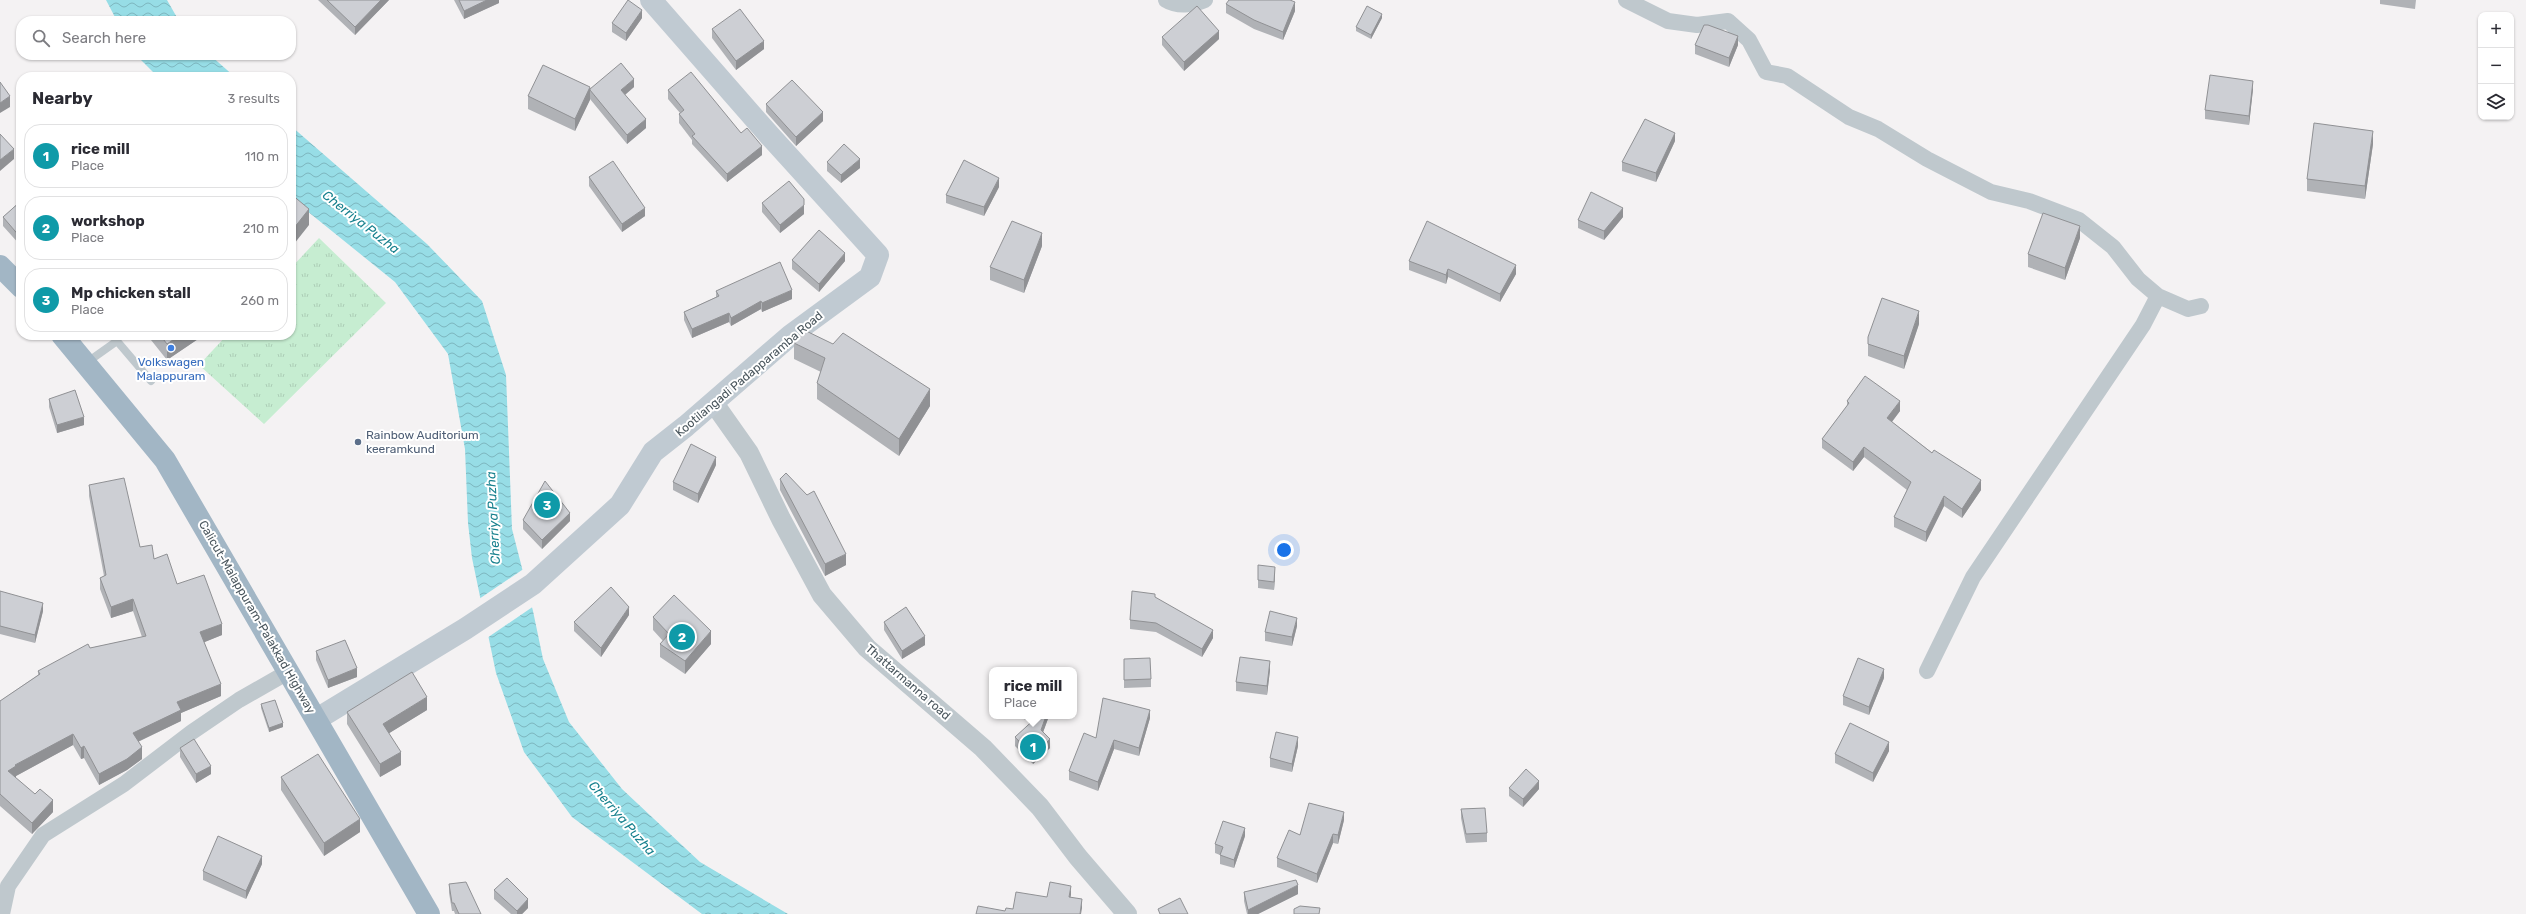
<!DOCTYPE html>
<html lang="en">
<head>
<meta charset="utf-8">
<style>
  :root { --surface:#fff; --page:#f2f2f3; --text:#2b2b33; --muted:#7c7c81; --line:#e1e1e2; --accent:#2563eb }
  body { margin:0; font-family:Rubik,sans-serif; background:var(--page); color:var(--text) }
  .controls { position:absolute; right:12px; top:12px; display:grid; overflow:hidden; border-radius:8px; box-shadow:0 1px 3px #0004 }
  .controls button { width:36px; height:36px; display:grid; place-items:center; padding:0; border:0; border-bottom:1px solid var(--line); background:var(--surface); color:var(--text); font:20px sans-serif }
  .you { position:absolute; left:1284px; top:550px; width:14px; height:14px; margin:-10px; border:3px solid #fff; border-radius:50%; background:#1a73e8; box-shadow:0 0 0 6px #1a73e833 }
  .badge { display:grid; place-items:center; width:26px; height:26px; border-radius:50%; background:var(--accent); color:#fff; font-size:13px; font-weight:700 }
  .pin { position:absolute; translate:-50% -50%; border:2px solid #fff; box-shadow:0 1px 4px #0006 }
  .popup { position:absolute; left:989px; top:667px; width:88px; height:52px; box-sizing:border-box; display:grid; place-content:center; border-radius:8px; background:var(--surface); filter:drop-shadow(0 1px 3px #0005); font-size:13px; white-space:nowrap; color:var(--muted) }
  .popup b { font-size:15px; color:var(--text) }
  .popup::after { content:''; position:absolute; left:50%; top:100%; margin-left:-8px; border:8px solid transparent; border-top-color:var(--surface) }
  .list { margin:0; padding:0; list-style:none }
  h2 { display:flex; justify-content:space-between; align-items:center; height:52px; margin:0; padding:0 16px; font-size:17px }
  h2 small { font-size:13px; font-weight:400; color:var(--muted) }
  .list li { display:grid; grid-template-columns:26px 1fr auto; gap:12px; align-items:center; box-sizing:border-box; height:64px; margin:0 8px 8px; padding:0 8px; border:1px solid var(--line); border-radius:16px }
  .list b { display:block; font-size:15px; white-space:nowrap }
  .list p { margin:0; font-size:13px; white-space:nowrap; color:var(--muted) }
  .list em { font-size:13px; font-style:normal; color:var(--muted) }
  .icon { flex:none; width:22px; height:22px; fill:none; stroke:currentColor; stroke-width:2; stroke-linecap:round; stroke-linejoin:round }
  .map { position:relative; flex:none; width:2526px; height:914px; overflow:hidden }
  .search { position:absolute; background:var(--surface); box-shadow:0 1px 3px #0004; left:16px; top:16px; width:280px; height:44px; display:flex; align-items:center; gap:10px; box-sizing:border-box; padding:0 14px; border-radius:16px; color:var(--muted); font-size:15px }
  .panel { position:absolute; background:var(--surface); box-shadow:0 1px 3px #0004; left:16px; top:72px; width:280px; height:268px; border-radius:16px }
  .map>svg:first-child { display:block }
  .park { fill:url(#park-tufts) }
  .water { fill:url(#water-waves) }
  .pier { fill:#f4f2f3 }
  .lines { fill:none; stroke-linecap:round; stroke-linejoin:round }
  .service { stroke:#bfc8cd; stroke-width:8 }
  .minor { stroke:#bfc8cd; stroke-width:16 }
  .tertiary { stroke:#bfc8cd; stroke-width:20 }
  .secondary { stroke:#c0cad2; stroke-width:22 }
  .trunk { stroke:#a2b6c5; stroke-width:22 }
  .wall { fill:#b0b2b6 }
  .shaded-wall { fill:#909194 }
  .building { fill:#cdcfd4; stroke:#909194 }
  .shop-dot { fill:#3f7fe0; stroke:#fff; stroke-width:1.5 }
  .service-dot { fill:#5c6f8a; stroke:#fff; stroke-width:1.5 }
  .labels { text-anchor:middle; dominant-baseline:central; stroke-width:4; stroke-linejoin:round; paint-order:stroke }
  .shop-label { font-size:12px; fill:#366cbe; stroke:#fff }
  .street-label { font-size:12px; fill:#4b575e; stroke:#fff }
  .service-label { font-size:12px; fill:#4e5e75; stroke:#fff; text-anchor:start }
  .water-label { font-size:13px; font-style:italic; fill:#18818e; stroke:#fff }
</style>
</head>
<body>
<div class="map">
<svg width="2526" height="914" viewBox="0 0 2526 914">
  <defs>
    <pattern id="park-tufts" width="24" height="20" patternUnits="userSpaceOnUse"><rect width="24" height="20" fill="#c6edd1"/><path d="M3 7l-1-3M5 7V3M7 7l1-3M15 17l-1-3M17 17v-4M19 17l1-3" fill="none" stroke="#accdb6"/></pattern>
    <pattern id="water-waves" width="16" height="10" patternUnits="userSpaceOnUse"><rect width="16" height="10" fill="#97dde6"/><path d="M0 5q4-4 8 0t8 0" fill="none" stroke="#7db6be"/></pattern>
  </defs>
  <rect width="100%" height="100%" fill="#f4f2f3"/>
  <path class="park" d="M 319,238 L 386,303 L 264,424 L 199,365 L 227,335 L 291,335 L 291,268 Z"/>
  <path class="water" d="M 106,0 L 167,0 L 179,21 L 117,21 Z
    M 136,55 L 210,55 L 235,77 L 158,77 Z
    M 291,126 L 427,244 L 482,301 L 506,375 L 512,529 L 533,611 L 543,659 L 569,722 L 622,789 L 700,862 L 788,914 L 702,914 L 572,817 L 524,752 L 496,673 L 472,558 L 468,523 L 465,449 L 448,354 L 395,282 L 291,198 Z"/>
  <path class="pier" d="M 525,568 L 534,606 L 487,638 L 479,599 Z"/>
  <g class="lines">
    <path class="service" d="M 116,335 L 117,341 L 151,381
      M 86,363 L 117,341"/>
    <path class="minor" d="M 1166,0 C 1177,7 1194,5 1205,0
      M 1626,0 L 1668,21 L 1697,25 L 1728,21 L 1749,40 L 1766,72 L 1787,76 L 1849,117 L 1878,129 L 1927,159 L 1991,192 L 2029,201 L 2079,220 L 2113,247 L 2138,279 L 2158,296 L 2188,309 L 2201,306
      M 1927,671 L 1973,577 L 2143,325 L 2158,296
      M 2,914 L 8,886 L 43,835 L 124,784 L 192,732 L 239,700 L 288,672"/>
    <path class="tertiary" d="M 713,402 L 749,453 L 781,519 L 822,595 L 867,648 L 983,748 L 1040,807 L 1078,857 L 1127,914"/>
    <path class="secondary" d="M 317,719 L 465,629 L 533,584 L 620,505 L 653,452 L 686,426 L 791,335 L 870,277 L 878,255 L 770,136 L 651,0"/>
    <path class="trunk" d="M 0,266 L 21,287
      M 62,335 L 165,460 L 429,914"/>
  </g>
  <path class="wall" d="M 318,0 L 389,0 L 355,35 Z
    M 454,0 L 499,0 L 499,3 L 464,19 Z
    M 2380,0 L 2416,0 L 2415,9 L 2380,4 Z
    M 1226,4 L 1295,11 L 1283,40 L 1254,29 L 1226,13 Z
    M 642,18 L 626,41 L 612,32 L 612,23 Z
    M 1382,18 L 1371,39 L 1356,31 L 1356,27 Z
    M 712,29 L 764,49 L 736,70 L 712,38 Z
    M 1162,37 L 1219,39 L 1184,71 L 1162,45 Z
    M 1695,45 L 1738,45 L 1729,67 L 1695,54 Z
    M 634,87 L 625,95 L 646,128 L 627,144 L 590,99 L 575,131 L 528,109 L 528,96 L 590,89 Z
    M 2253,89 L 2249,125 L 2205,119 L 2205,110 Z
    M 668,90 L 741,133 L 762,155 L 727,182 L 692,144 L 692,140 L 679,123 L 679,114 L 680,113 L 668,99 Z
    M 766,104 L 823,121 L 796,146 L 766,112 Z
    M 1675,141 L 1656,182 L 1622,171 L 1622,162 Z
    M 2373,144 L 2365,199 L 2307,191 L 2307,179 Z
    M 827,162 L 860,168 L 841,183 L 827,171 Z
    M 589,177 L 645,216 L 622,232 L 589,186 Z
    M 999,187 L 984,216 L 946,203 L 946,195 Z
    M 21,201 L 21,246 L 3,226 L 3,217 Z
    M 762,203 L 804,214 L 780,233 L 762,212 Z
    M 1623,217 L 1604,240 L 1578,228 L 1578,220 Z
    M 2080,238 L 2065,280 L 2028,267 L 2028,254 Z
    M 1042,246 L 1024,293 L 990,280 L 990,267 Z
    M 792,260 L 845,261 L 819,292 L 792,269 Z
    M 1409,261 L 1516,274 L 1500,302 L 1448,277 L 1446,284 L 1409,270 Z
    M 716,291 L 792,299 L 762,312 L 761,309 L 731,326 L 729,322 L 692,338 L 684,320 L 684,312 L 716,297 Z
    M 1919,324 L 1904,369 L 1868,356 L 1868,337 Z
    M 147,335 L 204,335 L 167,360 Z
    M 794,343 L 833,344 L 930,406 L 899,456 L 817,399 L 817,383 L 821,372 L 794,359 Z
    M 49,399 L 84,425 L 57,433 L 49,407 Z
    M 1847,401 L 1900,411 L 1892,422 L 1981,490 L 1962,518 L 1944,506 L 1926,542 L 1894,527 L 1894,517 L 1907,490 L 1864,457 L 1853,471 L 1822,448 L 1822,439 L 1847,406 Z
    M 716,465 L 698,503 L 673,490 L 673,482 Z
    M 780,479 L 846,565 L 825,576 L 780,490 Z
    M 89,485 L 140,547 L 154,559 L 222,635 L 204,642 L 221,696 L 181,713 L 181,721 L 138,742 L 142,759 L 127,770 L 99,785 L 84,758 L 81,759 L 73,745 L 16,776 L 16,778 L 53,812 L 32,834 L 0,806 L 0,701 L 38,675 L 38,671 L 90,648 L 142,637 L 133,611 L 111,618 L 100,589 L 100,578 L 104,576 L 89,496 Z
    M 523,520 L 570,521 L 542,549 L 523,529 Z
    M 1258,565 L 1275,575 L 1274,590 L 1258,588 Z
    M 0,591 L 43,611 L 35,643 L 0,634 Z
    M 1155,597 L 1213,638 L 1202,657 L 1156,632 L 1130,629 L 1130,620 Z
    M 629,615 L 601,657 L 574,631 L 574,622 Z
    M 653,617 L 711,644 L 685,674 L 660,657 L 660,644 L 663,641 L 653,630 Z
    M 884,622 L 925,645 L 902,659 L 884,630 Z
    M 1297,626 L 1292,646 L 1265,641 L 1265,632 Z
    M 316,651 L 357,677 L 328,688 L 316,660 Z
    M 1124,659 L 1151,679 L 1151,687 L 1124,688 Z
    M 1270,670 L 1267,695 L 1236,691 L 1236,682 Z
    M 1884,678 L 1869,715 L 1843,705 L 1843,696 Z
    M 261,704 L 283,727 L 269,732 L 261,708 Z
    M 427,710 L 389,733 L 401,765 L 380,777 L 347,724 L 347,712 Z
    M 1015,716 L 1049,716 L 1043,732 L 1050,748 L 1033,764 L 1015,746 L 1015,737 L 1032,722 Z
    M 1150,718 L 1139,756 L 1114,749 L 1098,791 L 1069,780 L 1069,771 L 1096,738 Z
    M 1298,746 L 1292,772 L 1270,767 L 1270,758 Z
    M 180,748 L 211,774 L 196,783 L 180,757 Z
    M 1889,751 L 1873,782 L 1835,763 L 1835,754 Z
    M 281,777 L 360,832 L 324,856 L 281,790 Z
    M 1509,788 L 1539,789 L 1523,807 L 1509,796 Z
    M 1461,809 L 1487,833 L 1487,842 L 1466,843 L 1461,818 Z
    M 1344,820 L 1338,844 L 1333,843 L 1317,883 L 1277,867 L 1277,858 Z
    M 1245,836 L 1234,868 L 1220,864 L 1220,855 L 1215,853 L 1215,844 Z
    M 262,864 L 246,899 L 203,880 L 203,871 Z
    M 449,884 L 481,914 L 455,914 L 454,911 L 452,911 L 449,893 Z
    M 494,890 L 528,908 L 522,914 L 511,914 L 494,899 Z
    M 1244,892 L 1298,894 L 1258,914 L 1247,914 L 1244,901 Z"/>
  <path class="shaded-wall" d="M 381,0 L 389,0 L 355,35 L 355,27 Z
    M 487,0 L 499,0 L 499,3 L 464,19 L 464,11 Z
    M 1295,2 L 1295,11 L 1283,40 L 1283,32 Z
    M 642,10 L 642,18 L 626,41 L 626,33 Z
    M 1382,14 L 1382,18 L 1371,39 L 1371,35 Z
    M 1219,31 L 1219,39 L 1184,71 L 1184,62 Z
    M 1738,36 L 1738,45 L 1729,67 L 1729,58 Z
    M 764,41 L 764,49 L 736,70 L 736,61 Z
    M 634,79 L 634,87 L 621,98 L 621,90 Z
    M 2253,81 L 2253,89 L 2249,125 L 2249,116 Z
    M 590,87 L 590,100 L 575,131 L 575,119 Z
    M 10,96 L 10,107 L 0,113 L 0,103 Z
    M 823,112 L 823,121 L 796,146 L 796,137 Z
    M 646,119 L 646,128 L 627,144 L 627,135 Z
    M 2373,131 L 2373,144 L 2365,199 L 2365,186 Z
    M 1675,133 L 1675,141 L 1656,182 L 1656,173 Z
    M 762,146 L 762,155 L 727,182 L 727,174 Z
    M 14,149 L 14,159 L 0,171 L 0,160 Z
    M 860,159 L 860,168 L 841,183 L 841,175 Z
    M 999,178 L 999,187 L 984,216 L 984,207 Z
    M 804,205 L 804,214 L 780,233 L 780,225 Z
    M 645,208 L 645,216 L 622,232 L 622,224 Z
    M 1623,208 L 1623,217 L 1604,240 L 1604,231 Z
    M 309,209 L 309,225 L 294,244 L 291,246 L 291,230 Z
    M 2080,226 L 2080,238 L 2065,280 L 2065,268 Z
    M 1042,233 L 1042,246 L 1024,293 L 1024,280 Z
    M 845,253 L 845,261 L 819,292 L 819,284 Z
    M 1516,265 L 1516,274 L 1500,302 L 1500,294 Z
    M 1448,269 L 1448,277 L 1446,284 L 1446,275 Z
    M 792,290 L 792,299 L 762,312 L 762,303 Z
    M 761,301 L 761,309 L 731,326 L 731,318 Z
    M 1919,311 L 1919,324 L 1904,369 L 1904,356 Z
    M 729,313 L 729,322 L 692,338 L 692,329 Z
    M 180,335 L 204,335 L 167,360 L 167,344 Z
    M 930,389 L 930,406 L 899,456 L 899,439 Z
    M 1900,401 L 1900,411 L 1887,428 L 1887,418 Z
    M 84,417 L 84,425 L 57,433 L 57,425 Z
    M 1864,447 L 1864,457 L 1853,471 L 1853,462 Z
    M 716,457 L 716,465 L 698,503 L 698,494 Z
    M 1981,480 L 1981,490 L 1962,518 L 1962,509 Z
    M 1944,496 L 1944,506 L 1926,542 L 1926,532 Z
    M 570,513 L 570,521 L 542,549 L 542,540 Z
    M 846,554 L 846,565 L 825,576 L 825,564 Z
    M 1275,567 L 1275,575 L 1274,590 L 1274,582 Z
    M 133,599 L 133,611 L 111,618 L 111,607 Z
    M 43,603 L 43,611 L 35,643 L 35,635 Z
    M 629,607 L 629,615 L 601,657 L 601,648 Z
    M 1297,618 L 1297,626 L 1292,646 L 1292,637 Z
    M 222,624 L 222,635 L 200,644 L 200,632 Z
    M 1213,630 L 1213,638 L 1202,657 L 1202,649 Z
    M 711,631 L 711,644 L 685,674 L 685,661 Z
    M 925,636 L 925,645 L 902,659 L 902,651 Z
    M 1270,661 L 1270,670 L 1267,695 L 1267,686 Z
    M 357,668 L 357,677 L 328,688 L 328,680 Z
    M 1884,669 L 1884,678 L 1869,715 L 1869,707 Z
    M 221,684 L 221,696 L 181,713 L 181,721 L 133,744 L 133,733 L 177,702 Z
    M 427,697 L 427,710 L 383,737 L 383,724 Z
    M 1150,710 L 1150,718 L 1139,756 L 1139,748 Z
    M 1046,716 L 1049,716 L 1041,738 L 1041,730 Z
    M 283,723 L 283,727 L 269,732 L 269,728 Z
    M 73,734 L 73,745 L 16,776 L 16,778 L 8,771 L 15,765 Z
    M 1298,737 L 1298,746 L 1292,772 L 1292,764 Z
    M 1050,739 L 1050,748 L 1033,764 L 1033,756 Z
    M 1114,740 L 1114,749 L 1098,791 L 1098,782 Z
    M 1889,742 L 1889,751 L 1873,782 L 1873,773 Z
    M 84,746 L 84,758 L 81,759 L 81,748 Z
    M 142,747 L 142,759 L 127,770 L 99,785 L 99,774 Z
    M 401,752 L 401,765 L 380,777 L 380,764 Z
    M 211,766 L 211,774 L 196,783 L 196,774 Z
    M 1539,781 L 1539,789 L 1523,807 L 1523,799 Z
    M 53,800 L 53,812 L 32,834 L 32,823 Z
    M 1344,812 L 1344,820 L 1338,844 L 1338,835 Z
    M 360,819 L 360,832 L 324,856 L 324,843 Z
    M 1245,828 L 1245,836 L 1234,868 L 1234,860 Z
    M 1333,834 L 1333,843 L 1317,883 L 1317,874 Z
    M 262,856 L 262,864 L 246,899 L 246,891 Z
    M 1298,885 L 1298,894 L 1258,914 L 1248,914 L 1248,910 Z
    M 1071,886 L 1071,895 L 1069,906 L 1069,897 Z
    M 528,899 L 528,908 L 522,914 L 517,914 L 517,911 Z
    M 1082,899 L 1082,908 L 1081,914 L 1080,914 Z"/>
  <path class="building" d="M 327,0 L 381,0 L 355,27 Z
    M 459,0 L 487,0 L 464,11 Z
    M 628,0 L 642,10 L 626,33 L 612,23 Z
    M 1229,0 L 1290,0 L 1295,2 L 1283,32 L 1254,20 L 1226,4 Z
    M 1197,6 L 1219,31 L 1184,62 L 1162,37 Z
    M 1367,6 L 1382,14 L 1371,35 L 1356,27 Z
    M 740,9 L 764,41 L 736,61 L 712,29 Z
    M 1704,25 L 1708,25 L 1738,36 L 1729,58 L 1695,45 Z
    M 621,63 L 634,79 L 621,90 L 646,119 L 627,135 L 590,90 L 590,89 Z
    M 543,65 L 590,87 L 575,119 L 528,96 Z
    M 691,72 L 741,133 L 747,128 L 762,146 L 727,174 L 692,136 L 695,134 L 679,114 L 684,110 L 668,90 Z
    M 2210,75 L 2253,81 L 2249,116 L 2205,110 Z
    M 792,80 L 823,112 L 796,137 L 766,104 Z
    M 0,82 L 10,96 L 0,103 Z
    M 1645,119 L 1675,133 L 1656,173 L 1622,162 Z
    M 2314,123 L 2373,131 L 2365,186 L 2307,179 Z
    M 0,134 L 14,149 L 0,160 Z
    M 844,144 L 860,159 L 841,175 L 827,162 Z
    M 964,160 L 999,178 L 984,207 L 946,195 Z
    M 613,161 L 645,208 L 622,224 L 589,177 Z
    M 789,181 L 804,199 L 804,205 L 780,225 L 762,203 Z
    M 1591,192 L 1623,208 L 1604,231 L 1578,220 Z
    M 291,194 L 309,209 L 294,228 L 291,230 Z
    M 21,201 L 21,238 L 3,217 Z
    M 2043,213 L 2080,226 L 2065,268 L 2028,254 Z
    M 1012,221 L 1042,233 L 1024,280 L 990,267 Z
    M 1427,221 L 1516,265 L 1500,294 L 1448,269 L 1446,275 L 1409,261 Z
    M 819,230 L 845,253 L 819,284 L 792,260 Z
    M 780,262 L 792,290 L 762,303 L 761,301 L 731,318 L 729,313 L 692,329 L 684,312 L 719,296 L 716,291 Z
    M 1882,298 L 1919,311 L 1904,356 L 1868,344 L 1868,337 Z
    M 802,329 L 833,344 L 843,333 L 930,389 L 899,439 L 817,383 L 825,358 L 794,343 Z
    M 160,335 L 180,335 L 167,344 Z
    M 1865,376 L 1900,401 L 1887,418 L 1932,453 L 1934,450 L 1981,480 L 1962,509 L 1944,496 L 1926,532 L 1894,517 L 1911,482 L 1864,447 L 1853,462 L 1822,439 L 1849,403 L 1847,401 Z
    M 75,390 L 84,417 L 57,425 L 49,399 Z
    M 691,444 L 716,457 L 698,494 L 673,482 Z
    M 786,473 L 807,495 L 814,491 L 846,554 L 825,564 L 780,479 Z
    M 124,478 L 140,547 L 152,545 L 154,559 L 167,554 L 177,584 L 204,575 L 222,624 L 200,632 L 221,684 L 177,702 L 181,710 L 133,733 L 142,747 L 127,759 L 99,774 L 84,746 L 81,748 L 73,734 L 15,765 L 16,766 L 8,771 L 35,794 L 40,789 L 53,800 L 32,823 L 0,794 L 0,701 L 40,674 L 38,671 L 88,644 L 90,648 L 146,636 L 133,599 L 111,607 L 100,578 L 106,575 L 89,485 Z
    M 545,481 L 570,513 L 542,540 L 523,520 Z
    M 1258,565 L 1275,567 L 1274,582 L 1258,580 Z
    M 611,587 L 629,607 L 601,648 L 574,622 Z
    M 0,591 L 43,603 L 35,635 L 0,626 Z
    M 1132,591 L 1155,594 L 1155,597 L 1213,630 L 1202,649 L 1156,623 L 1130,620 Z
    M 674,595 L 711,631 L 685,661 L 660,644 L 669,634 L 653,617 Z
    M 906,607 L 925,636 L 902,651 L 884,622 Z
    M 1270,611 L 1297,618 L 1292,637 L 1265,632 Z
    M 345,640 L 357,668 L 328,680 L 316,651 Z
    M 1240,657 L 1270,661 L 1267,686 L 1236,682 Z
    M 1150,658 L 1151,679 L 1124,680 L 1124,659 Z
    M 1858,658 L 1884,669 L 1869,707 L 1843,696 Z
    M 412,672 L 427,697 L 383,724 L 401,752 L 380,764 L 347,712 Z
    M 1103,698 L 1150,710 L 1139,748 L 1114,740 L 1098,782 L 1069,771 L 1084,733 L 1096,738 Z
    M 275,700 L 283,723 L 269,728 L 261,704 Z
    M 1038,716 L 1046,716 L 1041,730 L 1050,739 L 1033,756 L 1015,737 Z
    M 1850,723 L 1889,742 L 1873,773 L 1835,754 Z
    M 1276,732 L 1298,737 L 1292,764 L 1270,758 Z
    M 194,739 L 211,766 L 196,774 L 180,748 Z
    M 318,754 L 360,819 L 324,843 L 281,777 Z
    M 1526,769 L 1539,781 L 1523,799 L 1509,788 Z
    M 1309,803 L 1344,812 L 1338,835 L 1333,834 L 1317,874 L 1277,858 L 1289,830 L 1300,835 Z
    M 1485,808 L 1487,833 L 1466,834 L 1461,809 Z
    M 1223,821 L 1245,828 L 1234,860 L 1220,855 L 1223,847 L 1215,844 Z
    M 218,836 L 262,856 L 246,891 L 203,871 Z
    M 507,878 L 528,899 L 517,911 L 494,890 Z
    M 1296,880 L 1298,885 L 1248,910 L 1244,892 Z
    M 466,882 L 481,914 L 459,914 L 454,903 L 452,903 L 449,884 Z
    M 1050,882 L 1071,886 L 1069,897 L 1082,899 L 1080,914 L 976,914 L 978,906 L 1005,911 L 1006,908 L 1013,909 L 1016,892 L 1047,897 Z
    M 1180,898 L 1188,914 L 1160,914 L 1158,909 Z
    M 1300,906 L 1320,908 L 1319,914 L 1294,914 L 1294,909 Z"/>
  <circle class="shop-dot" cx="171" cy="348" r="4"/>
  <circle class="service-dot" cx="358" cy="442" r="4"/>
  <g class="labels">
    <g class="shop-label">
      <text x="171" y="362">Volkswagen<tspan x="171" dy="14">Malappuram</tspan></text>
    </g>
    <g class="street-label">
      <text transform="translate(749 374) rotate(-40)">Kootilangadi Padapparamba Road</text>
      <text transform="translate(257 617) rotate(60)">Calicut-Malappuram-Palakkad Highway</text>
      <text transform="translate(908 682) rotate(41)">Thattarmanna road</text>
    </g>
    <g class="service-label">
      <text x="366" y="435">Rainbow Auditorium<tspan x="366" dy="14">keeramkund</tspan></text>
    </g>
    <g class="water-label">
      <text transform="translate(361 222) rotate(38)">Cherriya Puzha</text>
      <text transform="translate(493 518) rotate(-93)">Cherriya Puzha</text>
      <text transform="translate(622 818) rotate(49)">Cherriya Puzha</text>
    </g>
  </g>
</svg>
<div class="controls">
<button>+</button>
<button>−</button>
<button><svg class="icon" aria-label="layers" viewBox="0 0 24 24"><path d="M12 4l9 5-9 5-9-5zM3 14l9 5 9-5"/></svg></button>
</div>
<div class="you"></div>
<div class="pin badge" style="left:1033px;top:747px;background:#0f9aa8">1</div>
<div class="popup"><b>rice mill</b>Place</div>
<div class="pin badge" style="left:682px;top:637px;background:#0f9aa8">2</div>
<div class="pin badge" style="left:547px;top:505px;background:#0f9aa8">3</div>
<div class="search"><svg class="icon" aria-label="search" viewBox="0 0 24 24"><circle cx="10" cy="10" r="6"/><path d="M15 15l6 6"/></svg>Search here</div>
<section class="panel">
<h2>Nearby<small>3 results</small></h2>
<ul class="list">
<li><span class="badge" style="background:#0f9aa8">1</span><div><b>rice mill</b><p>Place</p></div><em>110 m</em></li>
<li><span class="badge" style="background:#0f9aa8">2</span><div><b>workshop</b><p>Place</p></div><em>210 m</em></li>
<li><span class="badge" style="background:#0f9aa8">3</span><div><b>Mp chicken stall</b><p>Place</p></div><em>260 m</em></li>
</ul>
</section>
</div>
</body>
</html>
